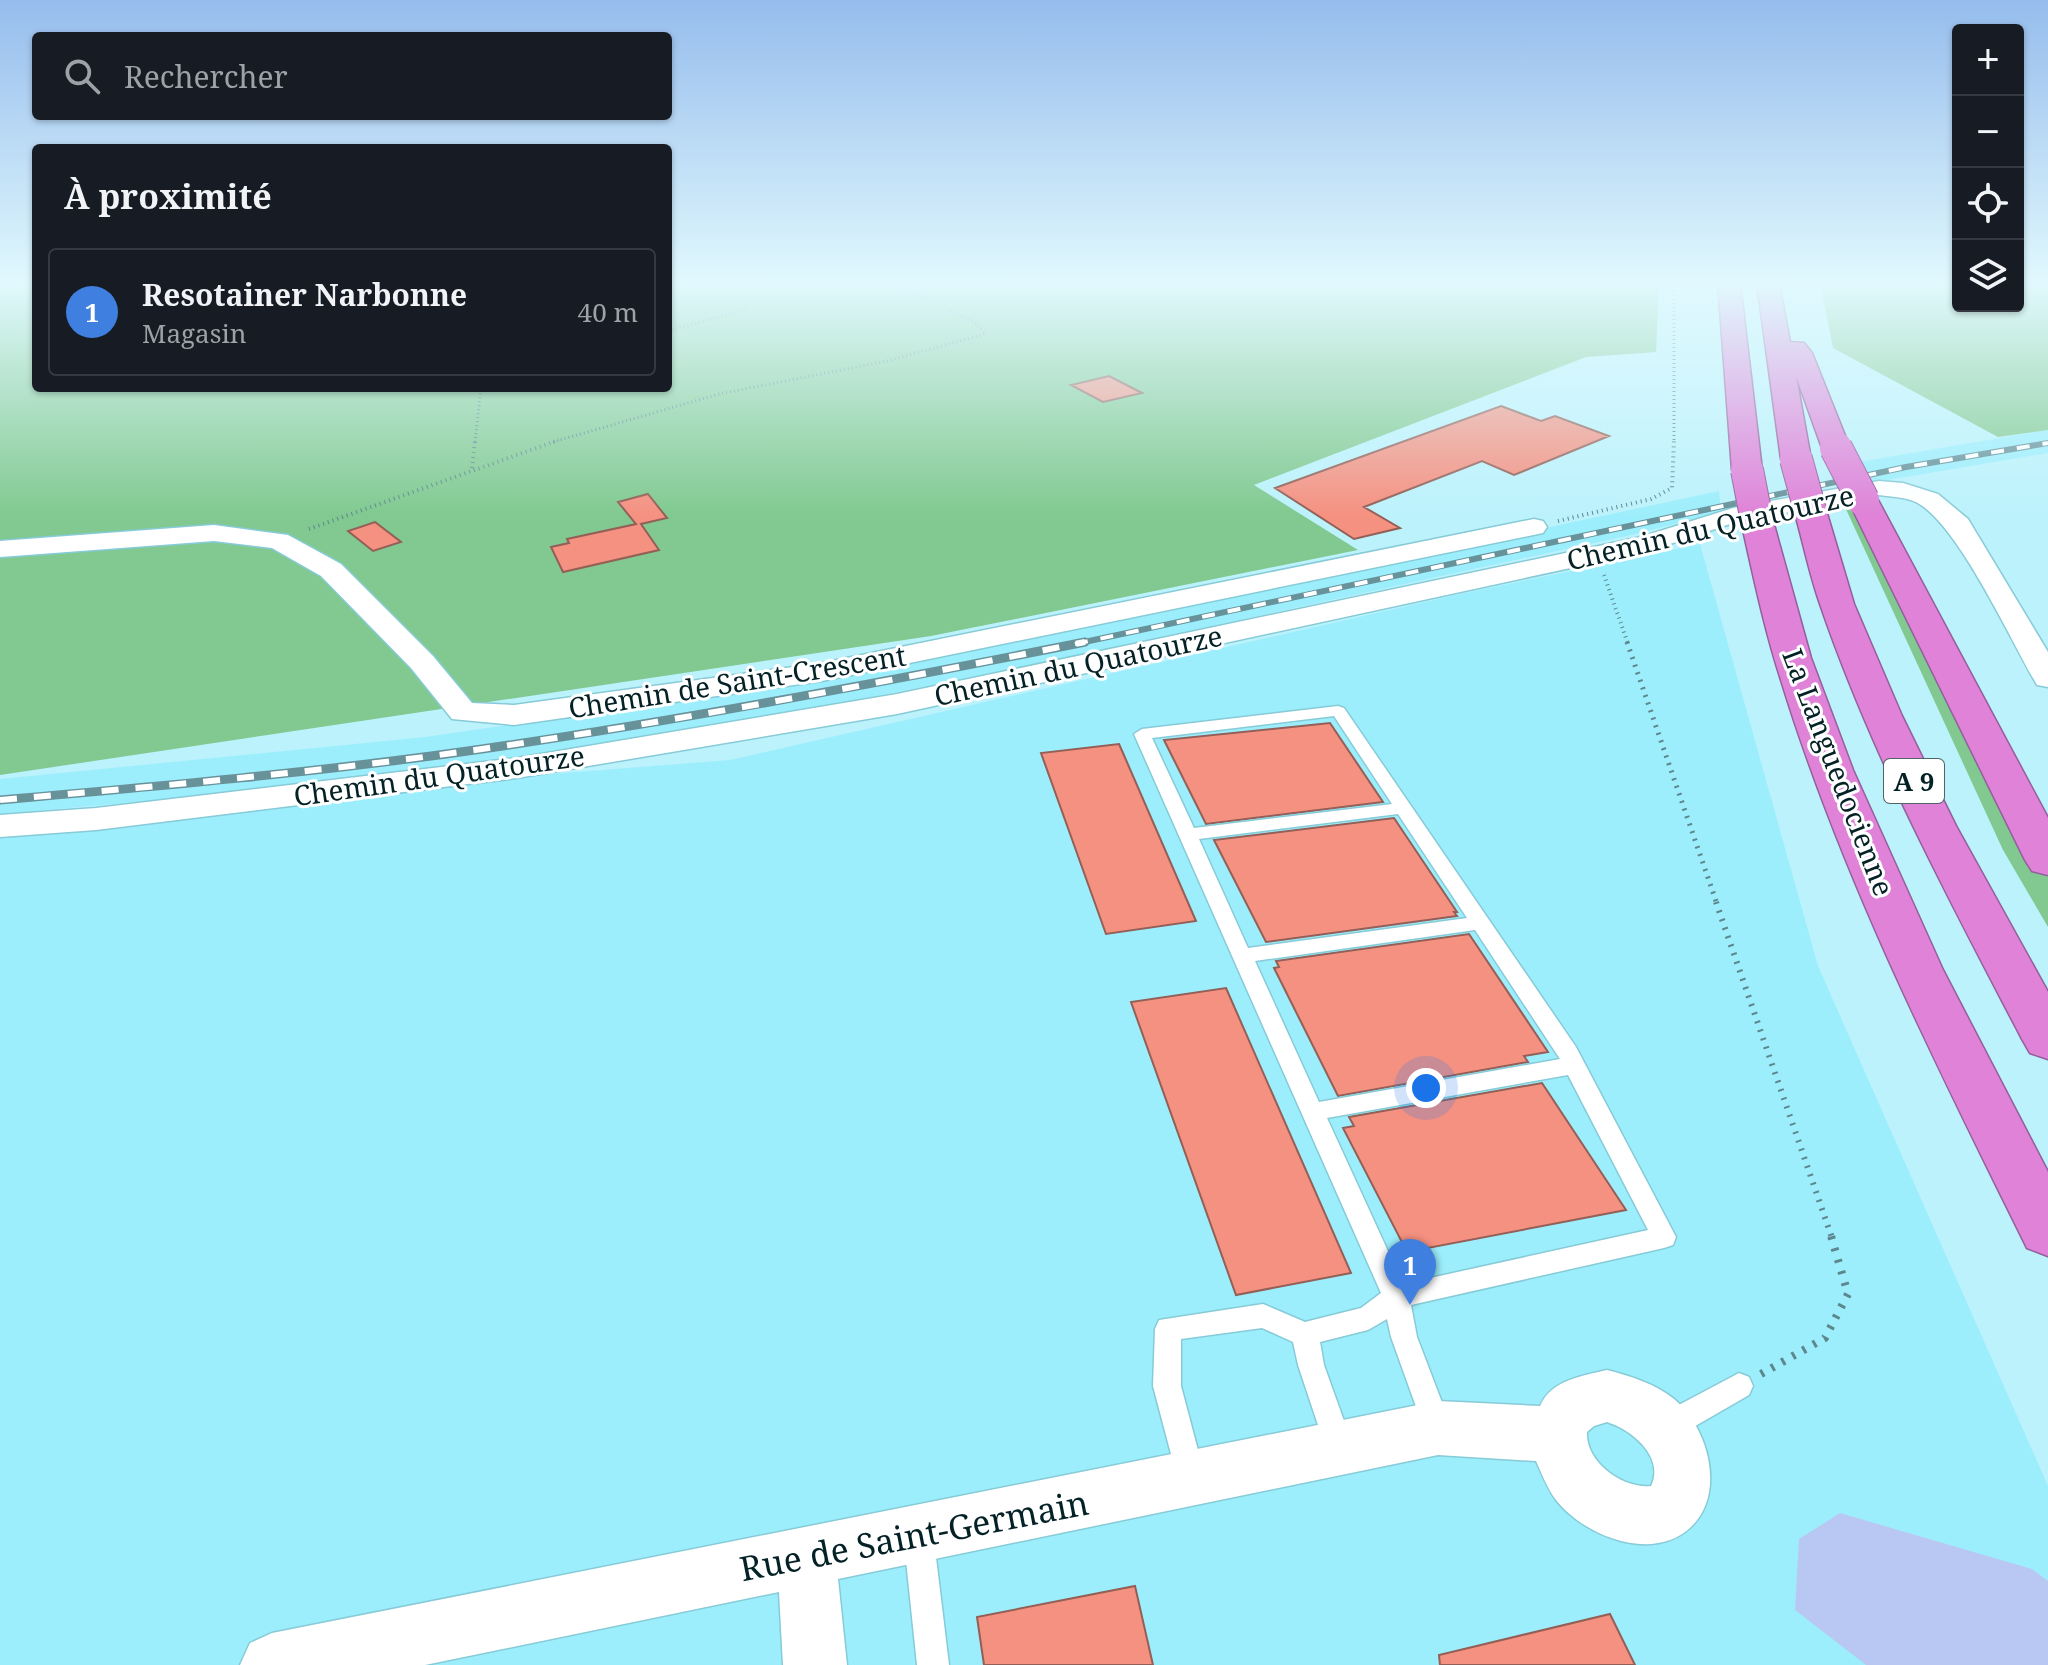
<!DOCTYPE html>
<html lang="fr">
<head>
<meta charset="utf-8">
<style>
  :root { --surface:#171b24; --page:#242831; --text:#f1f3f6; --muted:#9ea1a6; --line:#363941; --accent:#db2777 }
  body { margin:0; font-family:"Noto Serif",serif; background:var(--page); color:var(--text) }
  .controls { position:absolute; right:24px; top:24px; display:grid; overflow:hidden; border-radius:8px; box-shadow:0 2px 6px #0004 }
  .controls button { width:72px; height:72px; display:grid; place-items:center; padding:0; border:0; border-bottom:2px solid var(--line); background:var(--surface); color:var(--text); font:40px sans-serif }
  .you { position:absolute; left:1426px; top:1088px; width:28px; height:28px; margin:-20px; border:6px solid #fff; border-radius:50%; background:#1a73e8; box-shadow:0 0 0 12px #1a73e833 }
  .badge { display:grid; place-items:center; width:52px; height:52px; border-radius:50%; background:var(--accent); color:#fff; font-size:26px; font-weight:700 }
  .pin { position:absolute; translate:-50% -66px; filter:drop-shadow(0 2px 4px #0008) }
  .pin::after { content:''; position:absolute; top:42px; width:28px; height:24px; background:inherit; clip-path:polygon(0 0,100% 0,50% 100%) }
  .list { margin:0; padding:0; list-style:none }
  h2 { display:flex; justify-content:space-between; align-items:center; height:104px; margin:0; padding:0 32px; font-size:34px }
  h2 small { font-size:26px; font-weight:400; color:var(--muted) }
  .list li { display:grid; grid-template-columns:52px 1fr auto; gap:24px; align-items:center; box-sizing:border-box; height:128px; margin:0 16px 16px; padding:0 16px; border:2px solid var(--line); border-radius:8px }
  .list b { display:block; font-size:30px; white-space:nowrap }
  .list p { margin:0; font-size:26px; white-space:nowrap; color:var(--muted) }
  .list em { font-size:26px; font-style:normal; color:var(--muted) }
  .icon { flex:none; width:44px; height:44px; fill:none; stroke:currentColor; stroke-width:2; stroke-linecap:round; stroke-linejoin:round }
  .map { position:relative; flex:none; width:2048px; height:1665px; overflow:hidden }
  .search { position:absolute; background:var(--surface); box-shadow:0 2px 6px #0004; left:32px; top:32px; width:640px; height:88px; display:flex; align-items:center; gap:20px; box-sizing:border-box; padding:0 28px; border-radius:8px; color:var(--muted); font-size:30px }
  .panel { position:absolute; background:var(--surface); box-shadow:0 2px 6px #0004; left:32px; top:144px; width:640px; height:248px; border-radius:8px }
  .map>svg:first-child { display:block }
  .built { fill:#9deefc }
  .green { fill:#81c990 }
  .water { fill:#b9c8f2 }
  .building { fill:#f59181; stroke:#935f56; stroke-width:2 }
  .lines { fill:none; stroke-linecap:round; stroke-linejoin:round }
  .service-casing { stroke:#86cbd7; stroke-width:3 }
  .minor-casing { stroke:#86cbd7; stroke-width:3 }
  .motorway-casing { stroke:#92609a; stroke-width:3 }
  .path-far4 { stroke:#5d878e; stroke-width:3; stroke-dasharray:1 3; stroke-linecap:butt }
  .path-far3 { stroke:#5d878e; stroke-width:4; stroke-dasharray:1 4; stroke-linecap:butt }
  .path-far2 { stroke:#5d878e; stroke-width:5; stroke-dasharray:2 6; stroke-linecap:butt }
  .path-far1 { stroke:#5d878e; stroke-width:6; stroke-dasharray:2 7; stroke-linecap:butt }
  .path { stroke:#5d878e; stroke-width:8; stroke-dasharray:3 9; stroke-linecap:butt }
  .service { fill:#fff; fill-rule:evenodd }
  .minor { fill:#fff; fill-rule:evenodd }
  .motorway { fill:#df82d8; fill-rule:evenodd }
  .rail-far1-casing { stroke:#68929a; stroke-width:6 }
  .rail-casing { stroke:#68929a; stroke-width:9 }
  .rail-far1 { stroke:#fff; stroke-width:4; stroke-dasharray:13; stroke-linecap:butt }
  .rail { stroke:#fff; stroke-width:6; stroke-dasharray:17; stroke-linecap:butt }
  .motorway-bridge-casing { stroke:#92609a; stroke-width:34; stroke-linecap:butt }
  .motorway-bridge { stroke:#df82d8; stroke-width:32 }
  .labels { text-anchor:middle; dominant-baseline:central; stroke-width:6; stroke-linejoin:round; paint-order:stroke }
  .shield { fill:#fff; stroke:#4f6467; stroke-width:2 }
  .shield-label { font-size:26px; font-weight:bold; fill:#042126 }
  .street-label { font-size:28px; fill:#042126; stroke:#fff }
  .near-street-label { font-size:34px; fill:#042126; stroke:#fff }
</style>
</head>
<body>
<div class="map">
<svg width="2048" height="1665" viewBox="0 0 2048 1665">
  <rect width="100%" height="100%" fill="#bcf2fc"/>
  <path class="built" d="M 2048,430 L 2048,453 L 1870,483 L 1859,462 Z
    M 1719,491 L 1721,512 L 1636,534 L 995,673 L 819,707 L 627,741 L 413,772 L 227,794 L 0,814 L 0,779 L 425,737 L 804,682 L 1166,609 Z
    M 1700,544 L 1818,966 L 2048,1486 L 2048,1665 L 0,1665 L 0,817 L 730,760 L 1451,596 Z"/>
  <path class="green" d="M 0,283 L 36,283 L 36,388 L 668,388 L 668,283 L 1659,283 L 1656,352 L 1586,357 L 1254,485 L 1358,550 L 931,636 L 0,775 Z
    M 1820,283 L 1958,283 L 1958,306 L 2018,306 L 2018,283 L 2048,283 L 2048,430 L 1998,437 L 1833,348 Z
    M 1845,507 L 1856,507 L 2025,841 L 2048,877 L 2048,927 L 2003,850 Z"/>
  <path class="water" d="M 1840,1513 L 2032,1569 L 2048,1581 L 2048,1665 L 1866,1665 L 1795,1610 L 1799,1539 Z"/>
  <path class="building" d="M 1109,376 L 1142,393 L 1103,402 L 1071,385 Z
    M 1501,406 L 1541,421 L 1555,416 L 1609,436 L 1514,475 L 1482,461 L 1364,507 L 1400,528 L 1354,539 L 1275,488 Z
    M 648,494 L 667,518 L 641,524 L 659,550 L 563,572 L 551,547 L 569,543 L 567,539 L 636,524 L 618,502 Z
    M 375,522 L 401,542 L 373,551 L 348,531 Z
    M 1330,723 L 1383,802 L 1206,824 L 1164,740 Z
    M 1119,744 L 1123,753 L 1196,921 L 1106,934 L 1041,753 Z
    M 1394,818 L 1457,912 L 1454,912 L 1457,916 L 1266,942 L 1214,840 Z
    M 1469,934 L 1548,1052 L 1524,1056 L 1528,1062 L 1338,1096 L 1274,968 L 1279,967 L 1276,961 Z
    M 1226,988 L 1351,1273 L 1236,1295 L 1131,1002 Z
    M 1542,1083 L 1626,1210 L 1407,1252 L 1343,1128 L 1354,1126 L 1349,1117 Z
    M 1135,1586 L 1153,1665 L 984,1665 L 977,1617 Z
    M 1610,1614 L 1635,1665 L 1440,1665 L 1439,1655 Z"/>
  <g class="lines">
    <defs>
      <path id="service" d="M 1338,706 L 1344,708 L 1576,1047 L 1676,1237 L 1673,1245 L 1664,1248 L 1411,1305 L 1417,1337 L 1451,1426 L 1447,1436 L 1437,1440 L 1427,1436 L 1423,1426 L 1391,1337 L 1387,1319 L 1368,1330 L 1320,1342 L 1324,1365 L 1353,1446 L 1349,1456 L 1339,1460 L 1329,1456 L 1325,1446 L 1298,1365 L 1293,1342 L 1262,1328 L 1181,1339 L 1181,1386 L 1204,1473 L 1200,1483 L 1190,1487 L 1180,1483 L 1176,1473 L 1153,1386 L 1155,1329 L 1159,1320 L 1263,1304 L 1305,1322 L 1361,1308 L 1381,1293 L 1134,734 L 1142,729 ZM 1334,716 L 1392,804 L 1194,828 L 1152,738 ZM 1398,814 L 1467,918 L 1248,948 L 1199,839 ZM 1475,930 L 1560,1059 L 1319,1102 L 1255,961 ZM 1568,1075 L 1648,1230 L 1403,1284 L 1327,1118 Z
        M 1739,1373 L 1749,1377 L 1753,1386 L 1749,1395 L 1678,1436 L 1668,1440 L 1658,1436 L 1654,1426 L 1658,1416 Z
        M 919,1526 L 929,1531 L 934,1541 L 949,1665 L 917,1665 L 904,1541 L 909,1531 Z"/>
      <path id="minor" d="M 1879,481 L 1903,483 L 1938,494 L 1968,519 L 2048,652 L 2048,687 L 2037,685 L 2033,678 C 2008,634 1960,531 1921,505 C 1909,497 1893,497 1879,495 L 1736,522 L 1649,551 L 897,714 L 517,778 L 96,830 L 0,837 L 0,815 L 96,808 L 517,758 L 897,694 L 1641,537 L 1733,508 Z
        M 1534,519 L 1543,521 L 1547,527 L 1543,533 L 822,681 L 514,725 L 452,719 L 411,668 L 321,576 L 272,548 L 214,541 L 0,557 L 0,541 L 214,525 L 288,535 L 341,564 L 433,656 L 472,703 L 514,705 L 822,663 Z
        M 1607,1370 C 1630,1376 1656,1384 1674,1399 C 1708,1427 1726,1492 1692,1526 C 1654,1564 1584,1536 1556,1500 C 1547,1488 1542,1474 1536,1461 L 1438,1455 L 838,1579 L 847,1665 L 783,1665 L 779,1592 L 425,1665 L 240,1665 L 250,1643 L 272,1633 L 1438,1401 L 1540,1406 C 1551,1380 1582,1376 1607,1370 ZM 1607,1422 C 1632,1430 1665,1457 1651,1486 C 1623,1489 1585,1462 1587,1432 L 1594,1426 Z"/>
      <path id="motorway" d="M 1718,283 L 1740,283 L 1762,470 L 1757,476 L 1747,479 L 1737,476 L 1732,470 Z
        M 1757,283 L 1779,283 L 1790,342 L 1804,343 L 1812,353 L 1850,448 L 1846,454 L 1836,457 L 1826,454 L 1822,448 L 1796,376 L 1811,459 L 1806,465 L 1796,468 L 1786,465 L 1781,459 Z
        M 1863,491 L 1874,493 L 1878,500 L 2048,818 L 2048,875 L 2032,871 L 2025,860 L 1848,500 L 1852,493 Z
        M 1810,501 L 1821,503 L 1826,510 L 1854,604 L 1902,716 L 1956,826 L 2048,992 L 2048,1059 L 2030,1053 L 2022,1039 C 1948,897 1872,756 1820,604 C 1809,573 1803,541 1794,510 L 1799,503 Z
        M 1757,512 L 1768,514 L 1773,521 L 1811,658 L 1853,770 L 1943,970 L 2048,1172 L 2048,1256 L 2027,1248 C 1936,1064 1842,878 1781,680 C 1764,628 1753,574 1741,521 L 1746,514 Z"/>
    </defs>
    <use href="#service" class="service-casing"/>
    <use href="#minor" class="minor-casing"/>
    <use href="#motorway" class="motorway-casing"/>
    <path class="path-far4" d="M 1674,283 L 1674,442
      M 668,331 L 748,309
      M 475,442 L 481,388
      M 553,442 L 719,394 L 887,361 L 985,334 L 978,324 L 895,283"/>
    <path class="path-far3" d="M 472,468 L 475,440
      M 1558,521 L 1651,499 L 1672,488 L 1674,440
      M 309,529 L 559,440
      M 1604,575 L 1628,644"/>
    <path class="path-far2" d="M 1627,642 L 1717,904"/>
    <path class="path-far1" d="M 1716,902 L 1832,1238"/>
    <path class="path" d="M 1761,1374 L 1825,1338 L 1848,1294 L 1831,1236"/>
    <use href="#service" class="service"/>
    <use href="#minor" class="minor"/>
    <use href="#motorway" class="motorway"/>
    <defs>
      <path id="rail-far1" d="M 1075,644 L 1906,467 L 2048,443"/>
      <path id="rail" d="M 0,800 C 161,786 322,772 482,749 C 684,720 885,682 1085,642"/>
    </defs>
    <use href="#rail-far1" class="rail-far1-casing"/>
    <use href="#rail" class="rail-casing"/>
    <use href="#rail-far1" class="rail-far1"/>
    <use href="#rail" class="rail"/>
    <defs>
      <path id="motorway-bridge" d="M 1836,448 L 1863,500
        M 1796,459 L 1810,510
        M 1747,470 L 1757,521"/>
    </defs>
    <use href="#motorway-bridge" class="motorway-bridge-casing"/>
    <use href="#motorway-bridge" class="motorway-bridge"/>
  </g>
  <linearGradient id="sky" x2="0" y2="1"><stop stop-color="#95bcec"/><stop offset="0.55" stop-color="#e1f9fe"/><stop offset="1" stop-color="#e1f9fe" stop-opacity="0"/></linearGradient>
  <rect width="2048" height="516" fill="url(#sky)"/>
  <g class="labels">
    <rect class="shield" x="1884" y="759" width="60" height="44" rx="6"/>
    <g class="shield-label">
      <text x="1914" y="781">A 9</text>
    </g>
    <g class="street-label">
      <text transform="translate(1710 527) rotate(-13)">Chemin du Quatourze</text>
      <text transform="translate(1078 665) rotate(-12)">Chemin du Quatourze</text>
      <text transform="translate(737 681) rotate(-9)">Chemin de Saint-Crescent</text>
      <text transform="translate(1839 772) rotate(69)">La Languedocienne</text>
      <text transform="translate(439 775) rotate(-8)">Chemin du Quatourze</text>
    </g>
    <g class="near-street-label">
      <text transform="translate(914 1535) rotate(-11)">Rue de Saint-Germain</text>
    </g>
  </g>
</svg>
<div class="controls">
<button>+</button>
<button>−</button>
<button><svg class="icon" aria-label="locate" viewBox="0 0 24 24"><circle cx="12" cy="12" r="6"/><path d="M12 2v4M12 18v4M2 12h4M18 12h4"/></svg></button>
<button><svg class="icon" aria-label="layers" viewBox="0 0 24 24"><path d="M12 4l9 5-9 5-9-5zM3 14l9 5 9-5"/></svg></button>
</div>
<div class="you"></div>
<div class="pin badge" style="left:1410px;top:1305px;background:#3f7fe0">1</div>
<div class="search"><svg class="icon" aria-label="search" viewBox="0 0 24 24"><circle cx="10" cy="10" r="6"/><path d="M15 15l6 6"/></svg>Rechercher</div>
<section class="panel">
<h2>À proximité<small></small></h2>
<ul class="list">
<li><span class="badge" style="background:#3f7fe0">1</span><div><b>Resotainer Narbonne</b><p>Magasin</p></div><em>40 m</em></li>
</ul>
</section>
</div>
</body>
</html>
